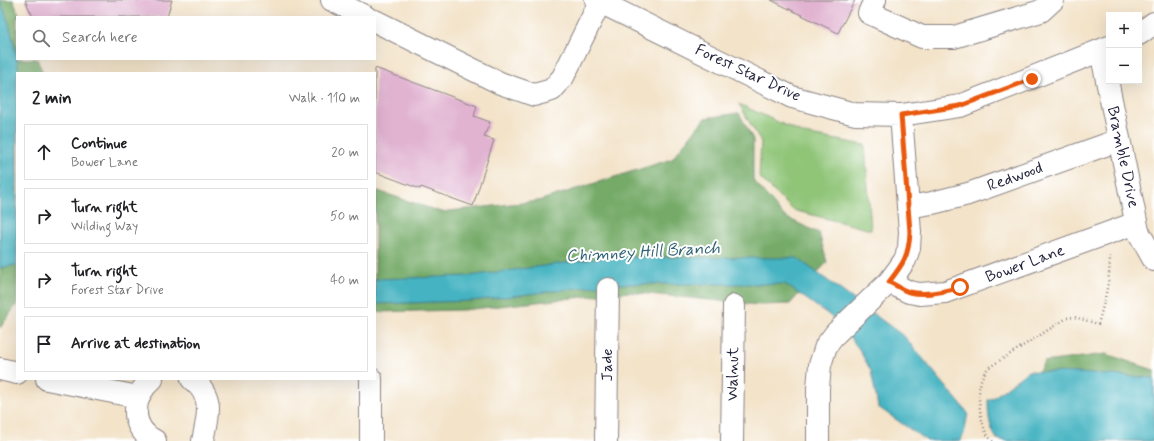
<!DOCTYPE html>
<html lang="en">
<head>
<meta charset="utf-8">
<style>
  :root { --surface:#fff; --page:#f2f2f2; --text:#202124; --muted:#757577; --line:#e0e0e0 }
  body { margin:0; font-family:Mynerve,sans-serif; background:var(--page); color:var(--text) }
  .controls { position:absolute; right:12px; top:12px; display:grid; overflow:hidden; border-radius:0px; box-shadow:0 4px 16px #0002 }
  .controls button { width:36px; height:36px; display:grid; place-items:center; padding:0; border:0; border-bottom:1px solid var(--line); background:var(--surface); color:var(--text); font:20px sans-serif }
  .stop { position:absolute; width:12px; height:12px; margin:-9px; border:3px solid #ea580c; border-radius:50%; background:#fff }
  .stop.end { background:#ea580c; border-color:#fff; box-shadow:0 1px 4px #0008 }
  .list { margin:0; padding:0; list-style:none }
  h2 { display:flex; justify-content:space-between; align-items:center; height:52px; margin:0; padding:0 16px; font-size:17px }
  h2 small { font-size:13px; font-weight:400; color:var(--muted) }
  .list li { display:grid; grid-template-columns:26px 1fr auto; gap:12px; align-items:center; box-sizing:border-box; height:56px; margin:0 8px 8px; padding:0 8px; border:1px solid var(--line); border-radius:0px }
  .list b { display:block; font-size:15px; white-space:nowrap }
  .list p { margin:0; font-size:13px; white-space:nowrap; color:var(--muted) }
  .list em { font-size:13px; font-style:normal; color:var(--muted) }
  .icon { flex:none; width:22px; height:22px; fill:none; stroke:currentColor; stroke-width:2; stroke-linecap:round; stroke-linejoin:round }
  .map { position:relative; flex:none; width:1154px; height:441px; overflow:hidden }
  .search { position:absolute; background:var(--surface); box-shadow:0 4px 16px #0002; left:16px; top:16px; width:360px; height:44px; display:flex; align-items:center; gap:10px; box-sizing:border-box; padding:0 14px; border-radius:0px; color:var(--muted); font-size:15px }
  .panel { position:absolute; background:var(--surface); box-shadow:0 4px 16px #0002; left:16px; top:72px; width:360px; height:308px; border-radius:0px }
  .map>svg:first-child { display:block }
  .green { fill:#90c578; stroke:#59745a }
  .forest { fill:#74aa68; stroke:#4b6652 }
  .water { fill:#45b3c1; stroke:#346a7e }
  .building { fill:#e1b3d1 }
  .lines { fill:none; stroke-linecap:round; stroke-linejoin:round }
  .minor-casing { stroke:#8a8282; stroke-width:24 }
  .path { stroke:#8a8282; stroke-width:2.5; stroke-dasharray:1 3; stroke-linecap:butt }
  .minor { stroke:#fff; stroke-width:22 }
  .route { stroke:#ea580c; stroke-width:5 }
  .labels { text-anchor:middle; dominant-baseline:central; stroke-width:4; stroke-linejoin:round; paint-order:stroke }
  .street-label { font-size:16px; fill:#22223b; stroke:#fff }
  .water-label { font-size:17px; font-style:italic; fill:#326377; stroke:#fff }
</style>
</head>
<body>
<div class="map">
<svg width="1154" height="441" viewBox="0 0 1154 441">
  <rect width="100%" height="100%" fill="#fff"/>
  <filter id="ink" filterUnits="userSpaceOnUse"><feTurbulence type="fractalNoise" baseFrequency=".025" numOctaves="2"/><feDisplacementMap in="SourceGraphic" scale="8" xChannelSelector="R" yChannelSelector="G"/><feConvolveMatrix kernelMatrix="1 2 1 2 8 2 1 2 1" color-interpolation-filters="sRGB"/></filter>
  <filter id="wash" filterUnits="userSpaceOnUse"><feTurbulence type="fractalNoise" baseFrequency=".012" numOctaves="4" result="noise"/><feDisplacementMap in="SourceGraphic" scale="16" xChannelSelector="R" yChannelSelector="G"/><feGaussianBlur stdDeviation="0.9" result="paint"/><feColorMatrix in="noise" values="0 0 0 0 0 0 0 0 0 0 0 0 0 0 0 0 0 1.4 0 .05"/><feComposite in="paint" operator="in"/></filter>
  <g filter="url(#wash)">
    <rect width="100%" height="100%" fill="#f3e3c9"/>
    <path class="green" d="M 739,104 L 804,134 L 865,145 L 871,230 L 793,210 L 759,177 L 761,142 Z"/>
    <path class="forest" d="M 0,0 L 13,0 L 20,17 L 17,17 L 17,59 L 37,59 L 43,73 L 17,73 L 17,304 L 0,328 Z
      M 739,113 L 753,139 L 753,180 L 785,217 L 819,233 L 827,262 L 790,304 L 760,305 L 629,292 L 463,310 L 375,312 L 375,190 L 441,212 L 538,201 L 672,159 L 705,118 Z
      M 1106,354 L 1154,370 L 1154,441 L 1008,441 L 1022,400 L 1044,362 Z"/>
    <path class="water" d="M 0,0 C 10,23 16,48 19,73 L 17,73 L 17,265 L 0,268 Z
      M 608,257 L 797,258 L 905,337 L 968,413 L 964,434 L 960,441 L 927,441 L 878,407 L 871,371 L 859,349 L 836,320 L 785,284 L 611,284 L 472,301 L 375,304 L 375,279 L 469,276 Z
      M 1028,371 L 1079,373 L 1154,378 L 1154,441 L 1008,441 L 997,439 C 989,427 988,415 988,400 L 993,398 Z"/>
    <g id="blocks">
      <path class="building" d="M 25,0 L 172,0 L 167,17 L 33,17 Z
        M 771,0 L 855,0 L 838,33 Z
        M 375,68 L 477,106 L 474,116 L 490,122 L 484,137 L 494,140 L 473,206 L 421,187 L 420,189 L 375,172 Z"/>
    </g>
  </g>
  <g filter="url(#ink)">
    <use href="#blocks" fill-opacity="0" stroke="#8a8282" stroke-width="1"/>
    <g class="lines">
      <defs>
        <path id="minor" d="M 332,0 L 366,17
          M 875,0 L 869,13 L 922,37 L 954,37 L 1041,11 L 1053,0
          M 600,2 L 792,97 L 855,114 L 901,115 L 960,106 L 1109,47
          M 375,21 L 500,83 L 534,95 L 552,90 L 563,77 L 600,2 L 596,0
          M 1139,34 L 1154,23
          M 1101,51 L 1138,231 L 1154,260
          M 908,207 L 932,203 L 968,194 L 1119,140
          M 889,282 L 909,292 L 920,294 L 945,292 L 1136,223
          M 0,369 L 17,373
          M 47,379 L 138,397
          M 152,379 C 132,396 128,427 155,441
          M 192,379 C 215,397 208,416 203,441
          M 371,441 L 371,379
          M 606,441 L 608,289
          M 732,441 L 734,306
          M 818,441 L 818,388 L 820,365 L 826,346 L 836,333 L 889,282 L 898,270 L 905,260 L 909,248 L 910,232 L 901,115"/>
      </defs>
      <use href="#minor" class="minor-casing"/>
      <path class="path" d="M 993,441 C 981,434 977,398 980,385 C 981,378 984,373 988,368 L 1067,318 L 1074,317 L 1098,324 C 1105,300 1110,281 1110,255"/>
      <use href="#minor" class="minor"/>
    </g>
  </g>
  <g class="lines" filter="url(#ink)">
    <path class="route" d="M 960,287 C 944,292 926,296 909,292 C 902,290 896,285 889,282 C 903,264 909,256 910,232 L 901,115 L 960,106 L 1032,79"/>
  </g>
  <g class="labels">
    <g class="street-label">
      <text transform="translate(748 73) rotate(25)">Forest Star Drive</text>
      <text transform="translate(1123 157) rotate(78)">Bramble Drive</text>
      <text transform="translate(1015 177) rotate(-20)">Redwood</text>
      <text transform="translate(1025 264) rotate(-20)">Bower Lane</text>
      <text transform="translate(607 365) rotate(-90)">Jade</text>
      <text transform="translate(733 374) rotate(-89)">Walnut</text>
    </g>
    <g class="water-label">
      <text transform="translate(643 252) rotate(-3)">Chimney Hill Branch</text>
    </g>
  </g>
</svg>
<div class="controls">
<button>+</button>
<button>−</button>
</div>
<div class="stop" style="left:960px;top:287px"></div>
<div class="stop end" style="left:1032px;top:79px"></div>
<div class="search"><svg class="icon" aria-label="search" viewBox="0 0 24 24"><circle cx="10" cy="10" r="6"/><path d="M15 15l6 6"/></svg>Search here</div>
<section class="panel">
<h2>2 min<small>Walk · 110 m</small></h2>
<ul class="list">
<li><svg class="icon" aria-label="ahead" viewBox="0 0 24 24"><path d="M12 20V5M6 11l6-6 6 6"/></svg><div><b>Continue</b><p>Bower Lane</p></div><em>20 m</em></li>
<li><svg class="icon" aria-label="right" viewBox="0 0 24 24"><path d="M7 20v-9h11M14 6l5 5-5 5"/></svg><div><b>Turn right</b><p>Wilding Way</p></div><em>50 m</em></li>
<li><svg class="icon" aria-label="right" viewBox="0 0 24 24"><path d="M7 20v-9h11M14 6l5 5-5 5"/></svg><div><b>Turn right</b><p>Forest Star Drive</p></div><em>40 m</em></li>
<li><svg class="icon" aria-label="arrive" viewBox="0 0 24 24"><path d="M6 21V4h12l-3 4 3 4H6"/></svg><div><b>Arrive at destination</b></div></li>
</ul>
</section>
</div>
</body>
</html>
